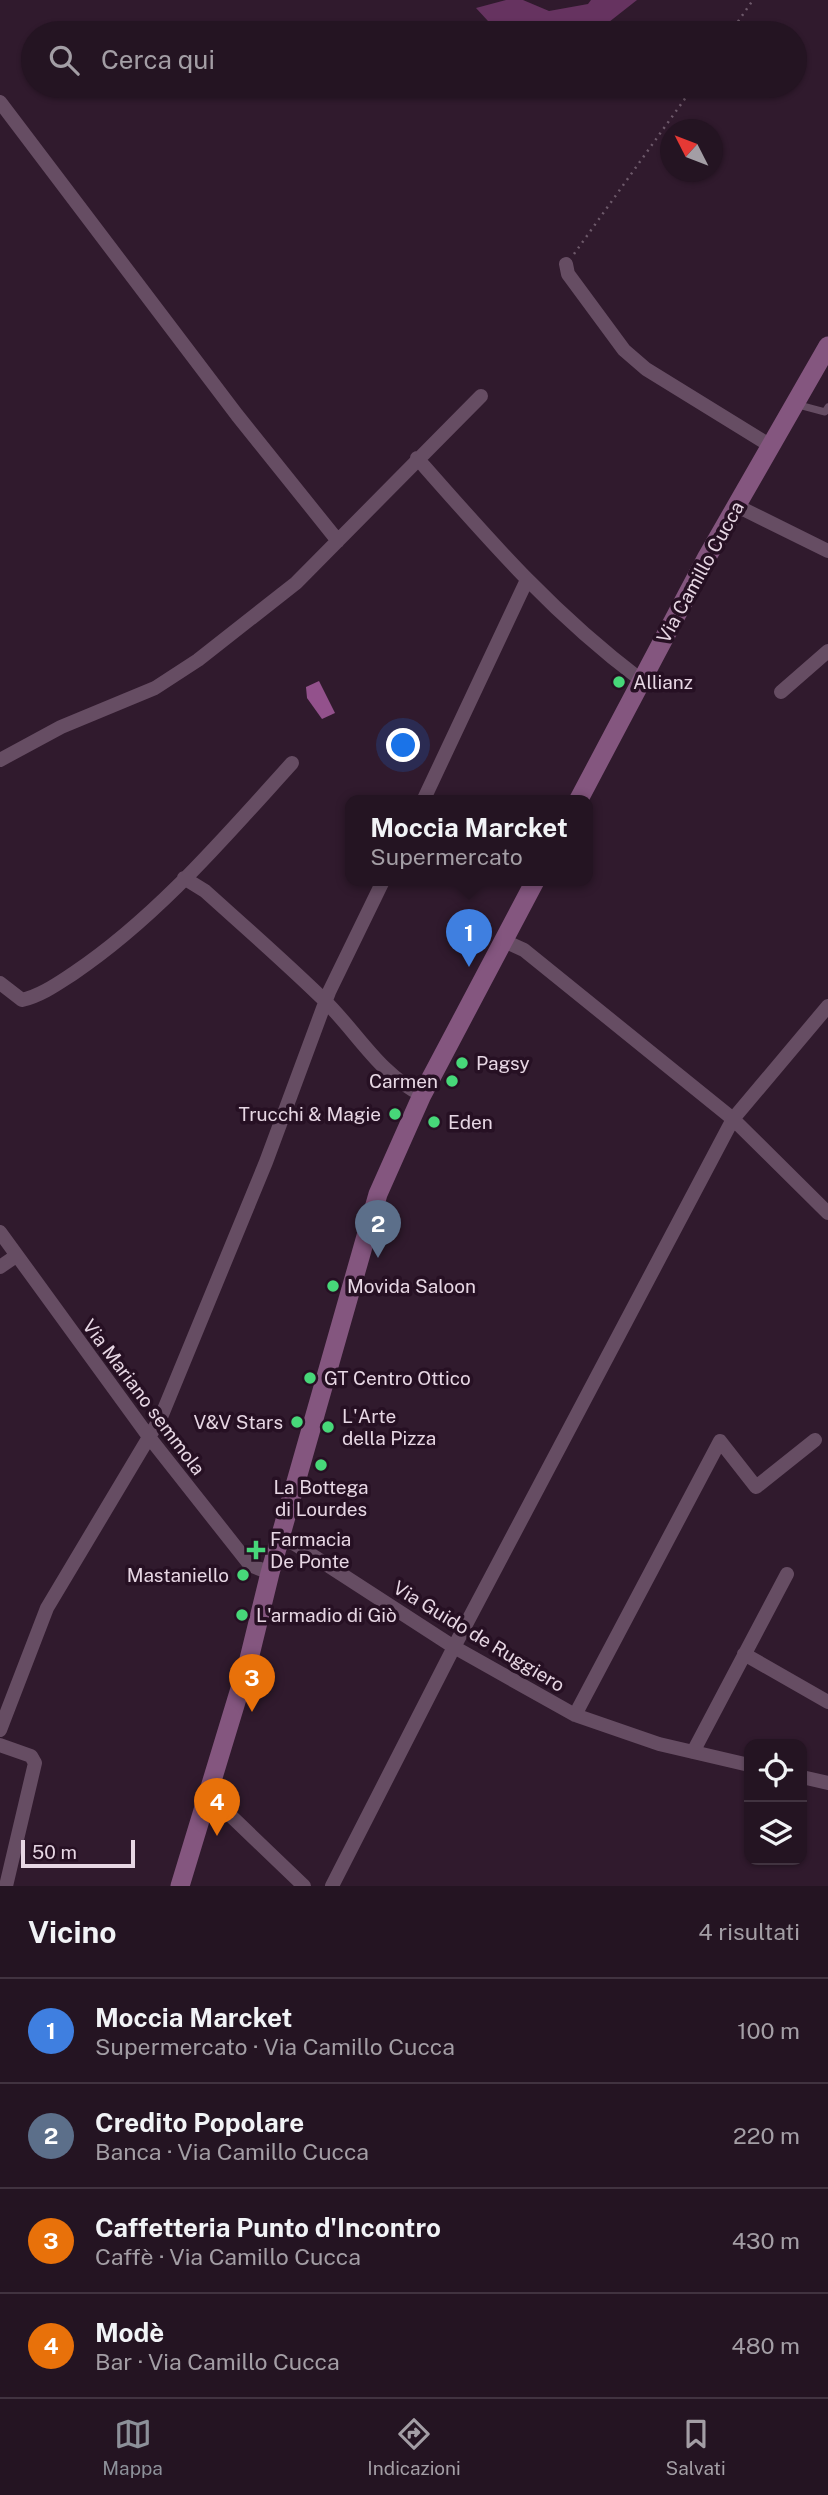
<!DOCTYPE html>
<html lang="it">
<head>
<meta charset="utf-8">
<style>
  :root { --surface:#241422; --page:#2c1d2a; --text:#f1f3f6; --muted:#a39ea5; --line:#413340; --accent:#8c9099 }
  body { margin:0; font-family:"Public Sans",sans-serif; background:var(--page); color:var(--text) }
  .controls { position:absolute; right:21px; bottom:21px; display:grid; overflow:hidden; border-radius:14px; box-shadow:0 2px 5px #0004 }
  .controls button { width:63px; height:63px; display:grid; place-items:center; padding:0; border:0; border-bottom:2px solid var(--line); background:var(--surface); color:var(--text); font:35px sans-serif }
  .compass { position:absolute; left:660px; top:119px; width:63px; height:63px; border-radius:50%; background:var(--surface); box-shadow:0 2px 5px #0004; rotate:312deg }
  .scale { position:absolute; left:21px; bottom:18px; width:114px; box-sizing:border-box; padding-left:7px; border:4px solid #e7d7e4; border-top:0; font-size:19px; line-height:24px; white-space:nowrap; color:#e7d7e4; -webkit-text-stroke:5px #261023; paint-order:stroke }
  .you { position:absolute; left:404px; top:746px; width:24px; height:24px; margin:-18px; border:5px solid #fff; border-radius:50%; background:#1a73e8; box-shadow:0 0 0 10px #1a73e833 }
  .badge { display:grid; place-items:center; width:46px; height:46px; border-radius:50%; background:var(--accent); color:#fff; font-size:23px; font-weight:700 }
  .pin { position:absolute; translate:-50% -58px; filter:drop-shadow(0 2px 4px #0008) }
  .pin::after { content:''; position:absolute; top:37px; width:24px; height:21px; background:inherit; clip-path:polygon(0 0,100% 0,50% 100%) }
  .popup { position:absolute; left:345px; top:795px; width:248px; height:91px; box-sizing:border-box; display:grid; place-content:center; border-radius:14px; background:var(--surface); filter:drop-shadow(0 2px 5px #0005); font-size:23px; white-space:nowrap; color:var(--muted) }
  .popup b { font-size:26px; color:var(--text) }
  .popup::after { content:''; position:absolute; left:50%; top:100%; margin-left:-14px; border:14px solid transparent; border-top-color:var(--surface) }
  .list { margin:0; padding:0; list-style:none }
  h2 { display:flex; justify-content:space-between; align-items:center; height:91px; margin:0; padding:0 28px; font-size:30px }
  h2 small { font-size:23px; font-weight:400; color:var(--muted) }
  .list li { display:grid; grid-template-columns:46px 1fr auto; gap:21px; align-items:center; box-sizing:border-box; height:105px; padding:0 28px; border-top:2px solid var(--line) }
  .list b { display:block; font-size:26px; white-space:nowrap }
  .list p { margin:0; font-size:23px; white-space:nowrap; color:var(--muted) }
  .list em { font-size:23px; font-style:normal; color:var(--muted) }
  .icon { flex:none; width:38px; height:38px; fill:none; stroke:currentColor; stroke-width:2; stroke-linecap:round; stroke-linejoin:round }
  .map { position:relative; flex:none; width:828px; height:1886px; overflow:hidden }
  .search { position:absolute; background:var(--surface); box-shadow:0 2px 5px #0004; left:21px; right:21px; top:21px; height:77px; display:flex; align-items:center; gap:18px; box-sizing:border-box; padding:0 24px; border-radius:38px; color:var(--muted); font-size:26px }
  .sheet { height:511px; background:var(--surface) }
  nav { display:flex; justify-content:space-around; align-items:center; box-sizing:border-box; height:98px; border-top:2px solid var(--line); background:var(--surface); font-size:19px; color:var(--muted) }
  nav a { display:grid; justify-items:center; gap:4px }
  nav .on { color:var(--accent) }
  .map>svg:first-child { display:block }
  .green { fill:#663360 }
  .water { fill:#93518c }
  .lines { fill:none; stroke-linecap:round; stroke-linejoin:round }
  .path { stroke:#6d596a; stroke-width:2.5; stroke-dasharray:2 5; stroke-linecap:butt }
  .lane { stroke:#664d63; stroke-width:7 }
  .street { stroke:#664d63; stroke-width:14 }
  .secondary { stroke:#84567f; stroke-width:19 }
  .poi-dot { fill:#47d779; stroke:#261023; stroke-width:2.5 }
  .labels { text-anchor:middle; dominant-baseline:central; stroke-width:7; stroke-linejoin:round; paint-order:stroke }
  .street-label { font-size:19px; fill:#e7d7e4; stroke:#261023 }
  .poi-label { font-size:19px; fill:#e7d7e4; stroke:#261023; text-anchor:start }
</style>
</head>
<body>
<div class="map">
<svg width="828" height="1886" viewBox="0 0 828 1886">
  <rect width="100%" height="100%" fill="#301a2d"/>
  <path class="green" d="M 506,0 L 523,0 L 549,11 L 588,4 L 591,0 L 637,0 L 595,33 L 499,33 L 476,8 Z"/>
  <path class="water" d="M 319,681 L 335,713 L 322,719 L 307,698 L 306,687 Z"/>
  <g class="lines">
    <path class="path" d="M 730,33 L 753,0
      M 574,254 L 694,86"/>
    <path class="lane" d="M 795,404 L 825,412 L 828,407"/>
    <path class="street" d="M 0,102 L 237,415 L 338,541
      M 566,264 L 568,274 L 624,350 L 646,369 L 771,446
      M 417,458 C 490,541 552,613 641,680
      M 737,506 L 828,551
      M 781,692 L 828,651
      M 0,760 L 61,727 L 155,688 L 198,660 L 296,583 L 481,396
      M 423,801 L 526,582
      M 184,878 L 205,891 C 245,927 285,962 323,999 C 358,1033 378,1073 422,1095
      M 504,941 L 524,950 L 733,1119 L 828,1213
      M 0,983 L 22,1000 C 42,995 57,984 74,973 C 157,917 225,837 292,763
      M 0,1232 L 149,1437 L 250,1565 L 270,1573
      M 0,1267 L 16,1256
      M 280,1539 L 295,1544 L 454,1647 L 575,1715 L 659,1744 L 749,1765
      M 744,1654 L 828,1702
      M 575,1715 L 720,1441 L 756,1487 L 815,1440
      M 0,1730 L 47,1608 L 161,1417 L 266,1162 L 329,992 L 383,881
      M 0,1745 L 31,1756 L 35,1763 L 6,1886
      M 693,1752 L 787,1574
      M 802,1777 L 828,1783
      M 208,1794 L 304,1886
      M 332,1886 L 454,1647 L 733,1119 L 828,1006"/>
    <path class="secondary" d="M 578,801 L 707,557 L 828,346
      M 180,1886 L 249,1659 L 270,1573 L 378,1194 L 422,1095 L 535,881"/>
  </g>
  <g class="poi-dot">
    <circle cx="619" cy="682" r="7"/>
    <circle cx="462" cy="1063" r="7"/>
    <circle cx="452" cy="1081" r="7"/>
    <circle cx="395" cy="1114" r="7"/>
    <circle cx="434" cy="1122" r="7"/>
    <circle cx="333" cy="1286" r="7"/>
    <circle cx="310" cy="1378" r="7"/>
    <circle cx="297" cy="1422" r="7"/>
    <circle cx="328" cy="1427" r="7"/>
    <circle cx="321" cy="1465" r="7"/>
    <path d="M252.5 1539.5h7v7h7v7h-7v7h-7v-7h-7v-7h7z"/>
    <circle cx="243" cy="1575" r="7"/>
    <circle cx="242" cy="1615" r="7"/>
  </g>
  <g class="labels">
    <g class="street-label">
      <text transform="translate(700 572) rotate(-61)">Via Camillo Cucca</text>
      <text transform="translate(144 1397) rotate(53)">Via Mariano semmola</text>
      <text transform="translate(479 1636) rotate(31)">Via Guido de Ruggiero</text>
    </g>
    <g class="poi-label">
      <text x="633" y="682">Allianz</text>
      <text x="476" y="1063">Pagsy</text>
      <text x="438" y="1081" text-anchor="end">Carmen</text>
      <text x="381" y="1114" text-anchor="end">Trucchi &amp; Magie</text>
      <text x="448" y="1122">Eden</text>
      <text x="347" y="1286">Movida Saloon</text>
      <text x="324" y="1378">GT Centro Ottico</text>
      <text x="342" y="1416">L'Arte<tspan x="342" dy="22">della Pizza</tspan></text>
      <text x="283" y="1422" text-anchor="end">V&amp;V Stars</text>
      <text x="321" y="1487" text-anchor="middle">La Bottega<tspan x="321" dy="22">di Lourdes</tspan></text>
      <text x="270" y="1539">Farmacia<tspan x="270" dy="22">De Ponte</tspan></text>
      <text x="229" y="1575" text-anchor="end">Mastaniello</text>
      <text x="256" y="1615">L'armadio di Giò</text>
    </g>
  </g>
</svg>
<div class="controls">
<button><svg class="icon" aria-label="locate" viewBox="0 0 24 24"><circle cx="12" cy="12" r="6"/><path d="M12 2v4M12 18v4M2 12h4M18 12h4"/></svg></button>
<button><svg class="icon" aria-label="layers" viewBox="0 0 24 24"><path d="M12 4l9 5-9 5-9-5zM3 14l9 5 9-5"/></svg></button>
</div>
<svg class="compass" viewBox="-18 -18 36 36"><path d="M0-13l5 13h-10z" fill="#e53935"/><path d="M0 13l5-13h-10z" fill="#a39ea5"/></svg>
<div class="scale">50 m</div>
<div class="you"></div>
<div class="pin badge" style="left:469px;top:967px;background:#3f7fe0">1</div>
<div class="popup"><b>Moccia Marcket</b>Supermercato</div>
<div class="pin badge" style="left:378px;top:1258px;background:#5c6f8a">2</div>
<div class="pin badge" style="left:252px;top:1712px;background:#e8710a">3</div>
<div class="pin badge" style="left:217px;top:1836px;background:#e8710a">4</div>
<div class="search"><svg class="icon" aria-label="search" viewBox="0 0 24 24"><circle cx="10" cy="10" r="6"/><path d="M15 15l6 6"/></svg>Cerca qui</div>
</div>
<section class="sheet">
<h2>Vicino<small>4 risultati</small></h2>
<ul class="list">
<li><span class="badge" style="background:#3f7fe0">1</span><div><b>Moccia Marcket</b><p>Supermercato · Via Camillo Cucca</p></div><em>100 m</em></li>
<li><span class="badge" style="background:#5c6f8a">2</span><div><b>Credito Popolare</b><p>Banca · Via Camillo Cucca</p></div><em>220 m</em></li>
<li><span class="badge" style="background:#e8710a">3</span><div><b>Caffetteria Punto d'Incontro</b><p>Caffè · Via Camillo Cucca</p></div><em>430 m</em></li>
<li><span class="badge" style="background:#e8710a">4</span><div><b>Modè</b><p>Bar · Via Camillo Cucca</p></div><em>480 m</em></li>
</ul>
</section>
<nav>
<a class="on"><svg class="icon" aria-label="map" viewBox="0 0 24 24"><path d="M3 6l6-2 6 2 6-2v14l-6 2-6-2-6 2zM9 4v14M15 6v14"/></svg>Mappa</a>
<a><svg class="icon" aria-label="directions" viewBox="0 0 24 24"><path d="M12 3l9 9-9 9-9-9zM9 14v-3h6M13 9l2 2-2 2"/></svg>Indicazioni</a>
<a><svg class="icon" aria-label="saved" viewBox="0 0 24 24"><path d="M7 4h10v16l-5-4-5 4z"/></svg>Salvati</a>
</nav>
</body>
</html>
